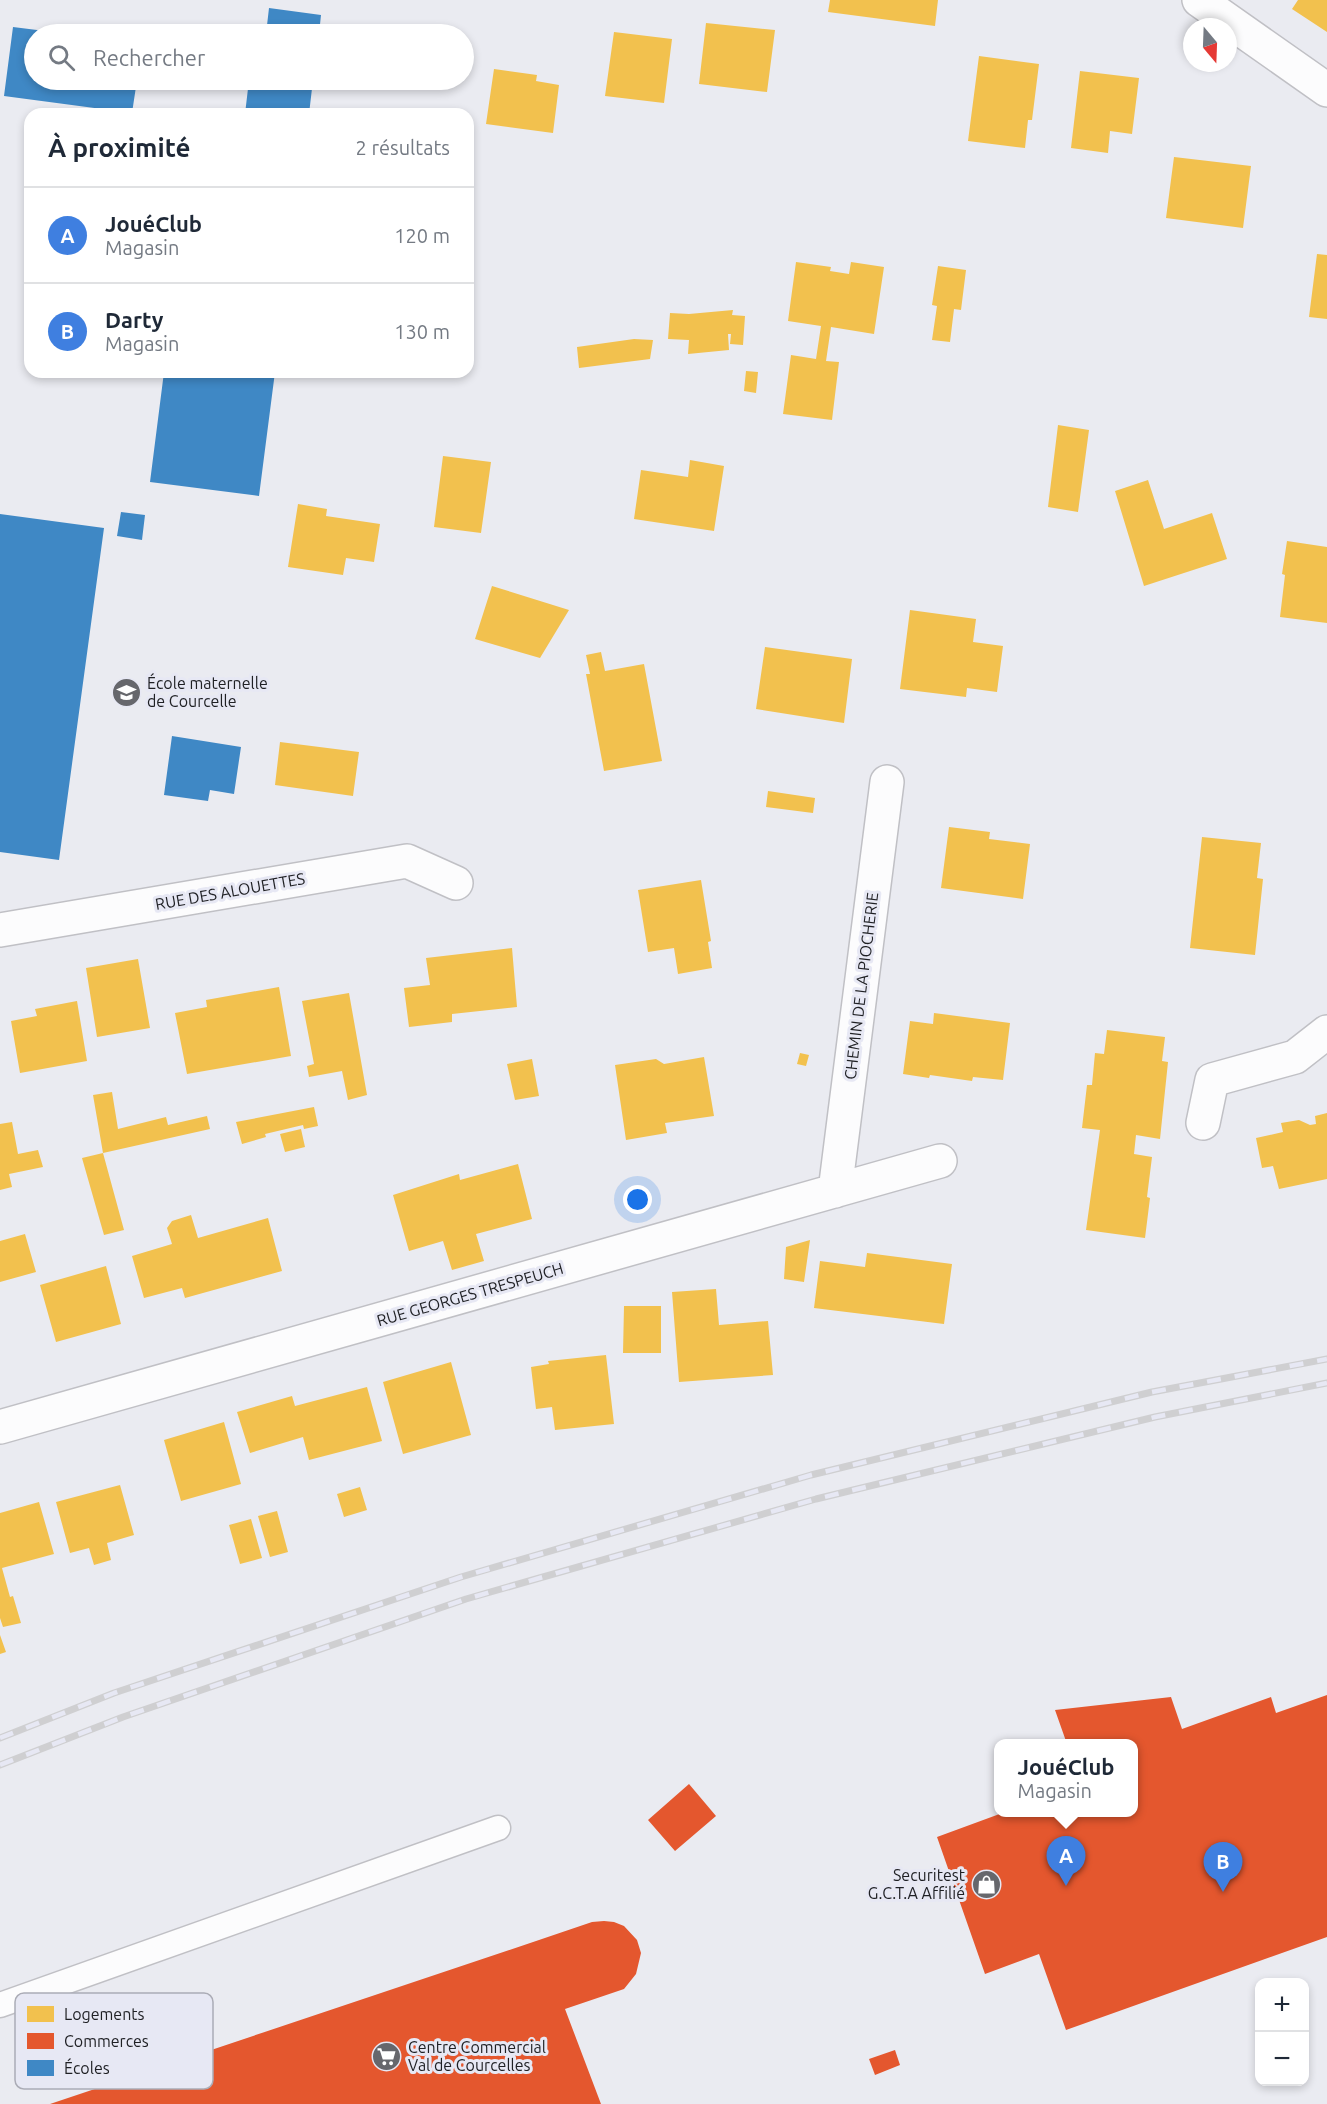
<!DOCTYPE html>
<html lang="fr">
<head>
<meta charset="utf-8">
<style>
  :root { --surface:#fff; --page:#f2f2f3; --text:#1f2937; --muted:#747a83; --line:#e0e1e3; --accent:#66676c }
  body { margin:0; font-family:Ubuntu,sans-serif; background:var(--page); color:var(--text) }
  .controls { position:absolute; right:18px; bottom:18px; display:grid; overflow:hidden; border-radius:12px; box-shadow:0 3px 9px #0003 }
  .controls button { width:54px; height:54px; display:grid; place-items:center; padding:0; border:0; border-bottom:2px solid var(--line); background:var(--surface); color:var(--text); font:30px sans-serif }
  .compass { position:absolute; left:1183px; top:18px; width:54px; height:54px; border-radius:50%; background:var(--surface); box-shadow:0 3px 9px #0003; rotate:161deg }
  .you { position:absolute; left:638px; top:1200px; width:21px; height:21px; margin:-15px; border:4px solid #fff; border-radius:50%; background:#1a73e8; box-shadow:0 0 0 9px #1a73e833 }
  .badge { display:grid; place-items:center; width:39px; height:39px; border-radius:50%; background:var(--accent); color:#fff; font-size:20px; font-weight:700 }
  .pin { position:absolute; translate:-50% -50px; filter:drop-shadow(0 2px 3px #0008) }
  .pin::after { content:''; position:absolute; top:32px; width:21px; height:18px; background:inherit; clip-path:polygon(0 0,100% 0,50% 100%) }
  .popup { position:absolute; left:994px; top:1739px; width:144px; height:78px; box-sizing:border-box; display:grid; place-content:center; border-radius:12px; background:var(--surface); filter:drop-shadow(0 2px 4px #0005); font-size:20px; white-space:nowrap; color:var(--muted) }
  .popup b { font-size:22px; color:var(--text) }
  .popup::after { content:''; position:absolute; left:50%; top:100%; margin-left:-12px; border:12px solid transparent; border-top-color:var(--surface) }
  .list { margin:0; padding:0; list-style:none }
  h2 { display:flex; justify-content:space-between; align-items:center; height:78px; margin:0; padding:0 24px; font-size:26px }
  h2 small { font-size:20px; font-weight:400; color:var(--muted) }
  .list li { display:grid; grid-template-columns:39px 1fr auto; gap:18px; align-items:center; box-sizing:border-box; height:96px; padding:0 24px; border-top:2px solid var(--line) }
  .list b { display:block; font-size:22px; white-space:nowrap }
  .list p { margin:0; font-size:20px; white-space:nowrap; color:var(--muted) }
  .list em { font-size:20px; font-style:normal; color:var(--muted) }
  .icon { flex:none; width:33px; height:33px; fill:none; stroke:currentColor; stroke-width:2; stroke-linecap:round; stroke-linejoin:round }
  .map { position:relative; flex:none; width:1327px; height:2104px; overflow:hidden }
  .search { position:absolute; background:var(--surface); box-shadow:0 3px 9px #0003; left:24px; top:24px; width:450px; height:66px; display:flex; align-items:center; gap:15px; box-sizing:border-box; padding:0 21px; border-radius:33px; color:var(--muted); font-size:22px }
  .panel { position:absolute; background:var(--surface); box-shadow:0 3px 9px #0003; left:24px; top:108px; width:450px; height:270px; border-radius:18px }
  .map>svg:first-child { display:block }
  .homes { fill:#f2c14e }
  .shops { fill:#e4572e }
  .schools { fill:#3f88c5 }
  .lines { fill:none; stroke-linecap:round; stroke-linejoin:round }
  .service-casing { stroke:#c0c0c5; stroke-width:27 }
  .minor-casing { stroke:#c0c0c5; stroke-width:36 }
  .tertiary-casing { stroke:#c0c0c5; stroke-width:36 }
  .service { stroke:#fcfcfd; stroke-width:24 }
  .minor { stroke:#fcfcfd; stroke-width:33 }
  .tertiary { stroke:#fcfcfd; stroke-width:33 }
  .rail-casing { stroke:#cfcfd1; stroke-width:7 }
  .rail { stroke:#e7e8f4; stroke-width:4.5; stroke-dasharray:14; stroke-linecap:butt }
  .labels { text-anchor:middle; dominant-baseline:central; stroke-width:6; stroke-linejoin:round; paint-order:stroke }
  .poi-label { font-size:16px; fill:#1f2024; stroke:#e7e8f4; text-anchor:start }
  .street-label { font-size:16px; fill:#1f2024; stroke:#e7e8f4 }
  .key { fill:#e7e8f4; stroke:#abacb6; stroke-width:1.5 }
  .key-label { font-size:16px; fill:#1f2024 }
</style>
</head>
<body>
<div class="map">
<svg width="1327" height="2104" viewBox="0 0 1327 2104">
  <rect width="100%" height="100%" fill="#eaebf1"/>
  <path class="homes" d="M 830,0 L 938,0 L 935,26 L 828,12 Z
    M 1298,0 L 1327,0 L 1327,32 L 1292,9 Z
    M 706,23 L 775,30 L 767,92 L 699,84 Z
    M 614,32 L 672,39 L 664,103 L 605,96 Z
    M 979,56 L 1039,64 L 1032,120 L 1028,120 L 1025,148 L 968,141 Z
    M 494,69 L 537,75 L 536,81 L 559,85 L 553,133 L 486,124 Z
    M 1080,71 L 1139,78 L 1132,134 L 1110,131 L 1108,153 L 1071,148 Z
    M 1174,157 L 1251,166 L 1243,228 L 1166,218 Z
    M 1317,254 L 1327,255 L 1327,319 L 1309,317 Z
    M 796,262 L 831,267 L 830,271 L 849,274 L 851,262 L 884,267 L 874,334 L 831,327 L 826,361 L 839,362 L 832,420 L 783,414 L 791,355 L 816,359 L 821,326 L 788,321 Z
    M 938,266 L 966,270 L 961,310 L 954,309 L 950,342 L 932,340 L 937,306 L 932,305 Z
    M 733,310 L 732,315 L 745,316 L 743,345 L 730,344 L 731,334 L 728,334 L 729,350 L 688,354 L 689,340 L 668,339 L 670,313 L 689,314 Z
    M 634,339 L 653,340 L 650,359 L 579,368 L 577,347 Z
    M 746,371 L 758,372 L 756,393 L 744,391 Z
    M 1058,425 L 1089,430 L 1078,512 L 1048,507 Z
    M 443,456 L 491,462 L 481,533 L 434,527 Z
    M 690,460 L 724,466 L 714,531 L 634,519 L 641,470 L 688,477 Z
    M 1148,480 L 1164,529 L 1212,513 L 1227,559 L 1144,586 L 1115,491 Z
    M 298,504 L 327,509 L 326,516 L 380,524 L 374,562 L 346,558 L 343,575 L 288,567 Z
    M 1287,541 L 1327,547 L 1327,623 L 1280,617 L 1285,575 L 1282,574 Z
    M 492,586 L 569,610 L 540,658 L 475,639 Z
    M 910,610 L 976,619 L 973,642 L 1003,646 L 997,692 L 967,688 L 966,697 L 900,689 Z
    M 765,647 L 852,659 L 844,723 L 756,709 Z
    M 601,652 L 605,671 L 644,664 L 662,761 L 604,771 L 586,674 L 590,674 L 586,655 Z
    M 280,742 L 359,752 L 353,796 L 275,785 Z
    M 768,791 L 815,798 L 813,813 L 766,807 Z
    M 949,827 L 990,832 L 989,839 L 1030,844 L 1023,899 L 941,888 Z
    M 1202,837 L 1261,843 L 1257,878 L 1263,879 L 1255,955 L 1190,948 Z
    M 701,880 L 711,941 L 708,942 L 712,968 L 678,974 L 674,948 L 648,952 L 638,890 Z
    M 512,948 L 517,1007 L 452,1014 L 452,1022 L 409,1027 L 404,988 L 430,985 L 426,958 Z
    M 138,959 L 150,1028 L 97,1037 L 86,968 Z
    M 279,987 L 291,1056 L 187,1074 L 175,1013 L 207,1007 L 206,1000 Z
    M 349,993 L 367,1095 L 348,1100 L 342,1071 L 309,1077 L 307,1066 L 314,1064 L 302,1001 Z
    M 77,1001 L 87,1061 L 20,1073 L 11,1021 L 37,1016 L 35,1009 Z
    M 934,1013 L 1010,1023 L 1003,1080 L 973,1077 L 972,1081 L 930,1075 L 929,1078 L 903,1074 L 910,1021 L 933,1024 Z
    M 1107,1030 L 1165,1037 L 1162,1061 L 1168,1062 L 1160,1139 L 1136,1135 L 1134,1154 L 1152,1157 L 1147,1197 L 1150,1198 L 1145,1238 L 1086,1230 L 1100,1130 L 1082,1128 L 1087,1085 L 1092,1085 L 1095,1053 L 1104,1054 Z
    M 800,1053 L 809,1055 L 806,1066 L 797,1064 Z
    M 704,1057 L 714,1116 L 665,1123 L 667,1133 L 626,1140 L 615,1065 L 656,1059 L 664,1064 Z
    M 532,1059 L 539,1096 L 515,1100 L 507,1064 Z
    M 112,1092 L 118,1129 L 166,1117 L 168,1125 L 207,1116 L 210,1129 L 103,1153 L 93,1095 Z
    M 314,1107 L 318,1126 L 304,1129 L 303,1125 L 265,1134 L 266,1137 L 242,1144 L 236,1122 Z
    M 1327,1113 L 1327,1179 L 1279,1189 L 1273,1166 L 1262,1168 L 1256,1138 L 1283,1132 L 1281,1123 L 1299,1120 L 1310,1125 L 1316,1124 L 1315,1116 Z
    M 12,1122 L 18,1154 L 38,1150 L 43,1167 L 9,1174 L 12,1187 L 0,1190 L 0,1124 Z
    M 301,1129 L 305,1147 L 285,1152 L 280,1134 Z
    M 103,1153 L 124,1230 L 104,1235 L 82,1158 Z
    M 518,1164 L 532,1219 L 476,1234 L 484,1261 L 452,1270 L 443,1241 L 409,1251 L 393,1195 L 459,1174 L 460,1180 Z
    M 191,1215 L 198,1238 L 268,1218 L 282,1271 L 185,1298 L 182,1288 L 144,1298 L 132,1256 L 172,1244 L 167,1228 L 172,1221 Z
    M 25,1234 L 36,1272 L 0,1282 L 0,1241 Z
    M 810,1240 L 804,1282 L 784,1279 L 786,1247 Z
    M 867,1253 L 952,1264 L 944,1324 L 814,1308 L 820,1261 L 865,1267 Z
    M 106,1266 L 121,1324 L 56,1342 L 40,1285 Z
    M 716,1289 L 719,1325 L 768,1321 L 773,1375 L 679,1382 L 672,1292 Z
    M 624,1306 L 661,1306 L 661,1353 L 623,1353 Z
    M 606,1355 L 614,1424 L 555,1430 L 552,1407 L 536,1409 L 531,1367 L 549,1364 L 548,1361 Z
    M 451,1362 L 471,1435 L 403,1454 L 383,1382 Z
    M 367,1387 L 382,1441 L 309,1460 L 303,1437 L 250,1453 L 237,1412 L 292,1396 L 295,1406 Z
    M 224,1422 L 241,1484 L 181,1501 L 164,1440 Z
    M 120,1485 L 134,1535 L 107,1543 L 111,1560 L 94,1565 L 89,1548 L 70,1553 L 56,1502 Z
    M 360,1487 L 367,1510 L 344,1517 L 337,1494 Z
    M 39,1502 L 54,1554 L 2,1568 L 10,1597 L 13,1596 L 21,1623 L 3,1627 L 0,1618 L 0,1513 Z
    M 277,1511 L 288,1552 L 270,1557 L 258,1516 Z
    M 251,1519 L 262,1558 L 240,1564 L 229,1525 Z
    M 0,1635 L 6,1652 L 0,1654 Z"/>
  <path class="shops" d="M 1327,1695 L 1327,1937 L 1066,2030 L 1039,1954 L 985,1974 L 937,1837 L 1005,1812 L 1134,1812 L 1134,1744 L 1067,1744 L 1055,1710 L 1171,1697 L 1182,1729 L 1271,1697 L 1276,1713 Z
    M 689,1784 L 716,1816 L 675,1851 L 648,1820 Z
    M 604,1921 L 614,1922 L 624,1926 L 637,1940 L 641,1953 L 636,1974 L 624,1989 L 565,2009 L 601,2104 L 50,2104 L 539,1940 L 592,1922 Z
    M 895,2050 L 900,2065 L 875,2075 L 869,2059 Z"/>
  <path class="schools" d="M 269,8 L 321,15 L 319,34 L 266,34 Z
    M 13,27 L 61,33 L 34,34 L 34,80 L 137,80 L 132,113 L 4,96 Z
    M 249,80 L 313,80 L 309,114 L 245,114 Z
    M 164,372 L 275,372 L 259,496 L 150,482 Z
    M 121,512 L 145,515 L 142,540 L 117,536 Z
    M 0,514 L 104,528 L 59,860 L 0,852 Z
    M 172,736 L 241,747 L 234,794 L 210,790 L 208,801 L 164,795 Z"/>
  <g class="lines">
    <defs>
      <path id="service" d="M 0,2005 L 498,1828"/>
      <path id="minor" d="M 0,930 L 407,861 L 456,883
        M 1203,1123 L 1212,1080 L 1295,1057 L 1327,1032
        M 835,1191 L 887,782
        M 0,1427 L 940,1161"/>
      <path id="tertiary" d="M 1199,0 L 1327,90"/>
    </defs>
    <use href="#service" class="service-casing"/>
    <use href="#minor" class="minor-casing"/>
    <use href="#tertiary" class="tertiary-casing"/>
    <use href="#service" class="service"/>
    <use href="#minor" class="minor"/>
    <use href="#tertiary" class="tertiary"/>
    <defs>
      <path id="rail" d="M 0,1738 L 114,1693 L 461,1577 L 811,1475 L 1152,1392 L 1327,1359
        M 0,1765 L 123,1717 L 466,1599 L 816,1499 L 1155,1417 L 1327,1383"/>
    </defs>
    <use href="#rail" class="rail-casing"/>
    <use href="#rail" class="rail"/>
  </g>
  <defs>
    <symbol id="school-disc" viewBox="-11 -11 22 22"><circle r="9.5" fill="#66676c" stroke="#e7e8f4"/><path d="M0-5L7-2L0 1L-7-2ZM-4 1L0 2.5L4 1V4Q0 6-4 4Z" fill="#fff"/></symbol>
    <symbol id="shop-disc" viewBox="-11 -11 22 22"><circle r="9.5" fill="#66676c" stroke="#e7e8f4"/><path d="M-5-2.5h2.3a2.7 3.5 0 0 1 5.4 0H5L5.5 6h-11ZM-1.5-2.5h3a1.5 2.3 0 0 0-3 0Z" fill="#fff"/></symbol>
    <symbol id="supermarket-disc" viewBox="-11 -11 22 22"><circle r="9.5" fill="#66676c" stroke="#e7e8f4"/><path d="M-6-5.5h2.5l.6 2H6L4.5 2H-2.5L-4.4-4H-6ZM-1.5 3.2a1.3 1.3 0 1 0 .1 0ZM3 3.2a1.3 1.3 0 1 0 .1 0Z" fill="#fff"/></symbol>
  </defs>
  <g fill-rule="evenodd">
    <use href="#school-disc" x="110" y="676" width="33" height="33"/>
    <use href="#shop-disc" x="970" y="1868" width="33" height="33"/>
    <use href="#supermarket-disc" x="370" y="2040" width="33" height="33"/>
  </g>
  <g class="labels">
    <g class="poi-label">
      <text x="147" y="683">École maternelle<tspan x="147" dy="18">de Courcelle</tspan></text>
      <text x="965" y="1875" text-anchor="end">Securitest<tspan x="965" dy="18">G.C.T.A Affilié</tspan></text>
      <text x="408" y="2047">Centre Commercial<tspan x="408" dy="18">Val de Courcelles</tspan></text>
    </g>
    <g class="street-label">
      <text transform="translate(230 891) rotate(-10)">RUE DES ALOUETTES</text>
      <text transform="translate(861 986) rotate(-83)">CHEMIN DE LA PIOCHERIE</text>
      <text transform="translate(470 1294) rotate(-16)">RUE GEORGES TRESPEUCH</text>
    </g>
  </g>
  <rect x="15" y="1993" width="198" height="96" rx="9" class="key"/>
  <rect x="27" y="2006" width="27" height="16" fill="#f2c14e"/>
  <rect x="27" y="2033" width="27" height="16" fill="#e4572e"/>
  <rect x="27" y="2060" width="27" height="16" fill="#3f88c5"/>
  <g class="key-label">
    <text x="64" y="2020">Logements</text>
    <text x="64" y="2047">Commerces</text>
    <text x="64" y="2074">Écoles</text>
  </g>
</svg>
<div class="controls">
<button>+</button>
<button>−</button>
</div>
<svg class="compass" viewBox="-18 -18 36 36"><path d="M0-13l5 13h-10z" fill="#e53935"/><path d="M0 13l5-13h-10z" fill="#747a83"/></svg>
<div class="you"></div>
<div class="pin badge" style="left:1066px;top:1886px;background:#3f7fe0">A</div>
<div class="popup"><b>JouéClub</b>Magasin</div>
<div class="pin badge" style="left:1223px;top:1892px;background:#3f7fe0">B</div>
<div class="search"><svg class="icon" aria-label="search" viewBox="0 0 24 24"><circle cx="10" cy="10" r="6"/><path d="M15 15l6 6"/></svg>Rechercher</div>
<section class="panel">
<h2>À proximité<small>2 résultats</small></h2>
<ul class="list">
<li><span class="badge" style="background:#3f7fe0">A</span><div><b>JouéClub</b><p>Magasin</p></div><em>120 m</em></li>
<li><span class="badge" style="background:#3f7fe0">B</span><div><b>Darty</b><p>Magasin</p></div><em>130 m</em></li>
</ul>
</section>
</div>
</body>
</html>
